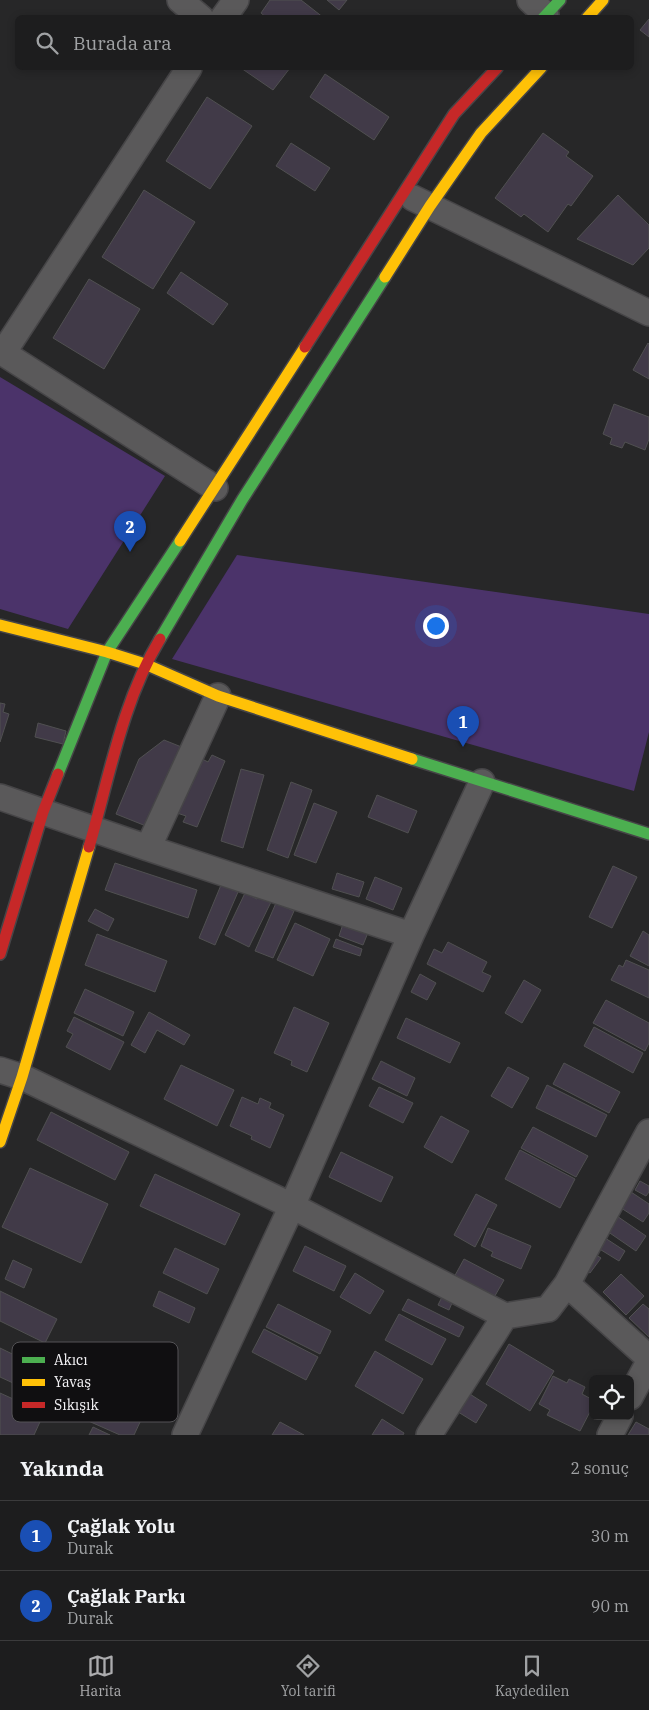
<!DOCTYPE html>
<html lang="tr">
<head>
<meta charset="utf-8">
<style>
  :root { --surface:#1d1d1e; --page:#252627; --text:#f1f3f6; --muted:#a0a2a4; --line:#3b3b3c; --accent:#acacae }
  body { margin:0; font-family:"IBM Plex Serif",serif; background:var(--page); color:var(--text) }
  .controls { position:absolute; right:15px; bottom:15px; display:grid; overflow:hidden; border-radius:8px; box-shadow:0 2px 8px #0003 }
  .controls button { width:45px; height:45px; display:grid; place-items:center; padding:0; border:0; border-bottom:1px solid var(--line); background:var(--surface); color:var(--text); font:25px sans-serif }
  .you { position:absolute; left:435px; top:625px; width:18px; height:18px; margin:-12px; border:4px solid #fff; border-radius:50%; background:#1a73e8; box-shadow:0 0 0 8px #1a73e833 }
  .badge { display:grid; place-items:center; width:32px; height:32px; border-radius:50%; background:var(--accent); color:#fff; font-size:16px; font-weight:700 }
  .pin { position:absolute; translate:-50% -41px; filter:drop-shadow(0 1px 2px #0008) }
  .pin::after { content:''; position:absolute; top:26px; width:18px; height:15px; background:inherit; clip-path:polygon(0 0,100% 0,50% 100%) }
  .list { margin:0; padding:0; list-style:none }
  h2 { display:flex; justify-content:space-between; align-items:center; height:65px; margin:0; padding:0 20px; font-size:21px }
  h2 small { font-size:16px; font-weight:400; color:var(--muted) }
  .list li { display:grid; grid-template-columns:32px 1fr auto; gap:15px; align-items:center; box-sizing:border-box; height:70px; padding:0 20px; border-top:1px solid var(--line) }
  .list b { display:block; font-size:19px; white-space:nowrap }
  .list p { margin:0; font-size:16px; white-space:nowrap; color:var(--muted) }
  .list em { font-size:16px; font-style:normal; color:var(--muted) }
  .icon { flex:none; width:28px; height:28px; fill:none; stroke:currentColor; stroke-width:2; stroke-linecap:round; stroke-linejoin:round }
  .map { position:relative; flex:none; width:649px; height:1435px; overflow:hidden }
  .search { position:absolute; background:var(--surface); box-shadow:0 2px 8px #0003; left:15px; right:15px; top:15px; height:55px; display:flex; align-items:center; gap:12px; box-sizing:border-box; padding:0 18px; border-radius:8px; color:var(--muted); font-size:19px }
  .sheet { height:205px; background:var(--surface) }
  nav { display:flex; justify-content:space-around; align-items:center; box-sizing:border-box; height:70px; border-top:1px solid var(--line); background:var(--surface); font-size:14px; color:var(--muted) }
  nav a { display:grid; justify-items:center; gap:2px }
  nav .on { color:var(--accent) }
  .map>svg:first-child { display:block }
  .green { fill:#4b336a }
  .building { fill:#413a48; stroke:#505051 }
  .lines { fill:none; stroke-linecap:round; stroke-linejoin:round }
  .street-casing { stroke:#464547; stroke-width:28 }
  .fast-casing { stroke:#464547; stroke-width:14 }
  .slow-casing { stroke:#464547; stroke-width:14 }
  .jam-casing { stroke:#464547; stroke-width:14 }
  .street { stroke:#5a595a; stroke-width:25 }
  .fast { stroke:#4caf50; stroke-width:11 }
  .slow { stroke:#ffc107; stroke-width:11 }
  .jam { stroke:#c62828; stroke-width:11 }
  .key { fill:#100f11; stroke:#545356; stroke-width:1 }
  .key-label { font-size:14px; fill:#f4f3f6 }
</style>
</head>
<body>
<div class="map">
<svg width="649" height="1435" viewBox="0 0 649 1435">
  <rect width="100%" height="100%" fill="#272728"/>
  <path class="green" d="M 0,377 L 165,476 L 68,629 L 0,609 Z
    M 237,555 L 649,614 L 649,732 L 634,791 L 172,659 Z"/>
  <path class="building" d="M 270,0 L 301,0 L 324,18 L 267,18 L 261,13 Z
    M 327,0 L 347,0 L 339,10 Z
    M 649,19 L 649,37 L 640,30 Z
    M 241,68 L 290,68 L 273,90 Z
    M 325,74 L 389,117 L 374,140 L 310,97 Z
    M 207,97 L 252,126 L 210,189 L 166,161 Z
    M 543,133 L 569,152 L 566,156 L 593,176 L 571,206 L 568,204 L 548,232 L 524,214 L 521,217 L 495,198 Z
    M 291,143 L 330,168 L 315,191 L 276,166 Z
    M 144,190 L 195,222 L 153,289 L 102,257 Z
    M 618,195 L 649,225 L 649,248 L 633,265 L 577,239 Z
    M 181,272 L 228,304 L 213,325 L 167,293 Z
    M 89,279 L 140,309 L 104,369 L 53,338 Z
    M 648,343 L 649,344 L 649,379 L 633,370 Z
    M 614,404 L 649,417 L 649,439 L 645,450 L 625,442 L 622,448 L 610,444 L 612,438 L 603,434 Z
    M 0,703 L 5,704 L 3,712 L 9,714 L 0,742 Z
    M 38,723 L 66,731 L 63,744 L 35,737 Z
    M 164,740 L 184,748 L 151,828 L 116,814 L 139,759 Z
    M 212,755 L 225,761 L 197,827 L 183,822 L 186,816 L 177,813 L 200,758 L 208,762 Z
    M 241,769 L 264,775 L 243,848 L 221,841 Z
    M 291,782 L 312,790 L 288,858 L 267,850 Z
    M 377,795 L 417,811 L 408,833 L 368,817 Z
    M 314,803 L 337,812 L 316,863 L 294,855 Z
    M 115,863 L 197,890 L 188,918 L 105,890 Z
    M 613,866 L 637,877 L 612,928 L 589,917 Z
    M 337,873 L 364,882 L 359,897 L 332,889 Z
    M 375,877 L 402,888 L 393,910 L 366,899 Z
    M 221,885 L 238,892 L 215,945 L 199,938 Z
    M 245,893 L 257,899 L 258,897 L 271,902 L 249,947 L 225,935 Z
    M 276,903 L 294,911 L 273,958 L 255,951 Z
    M 95,909 L 114,919 L 108,931 L 88,921 Z
    M 344,921 L 369,930 L 363,945 L 339,936 Z
    M 295,923 L 330,939 L 313,976 L 277,960 Z
    M 643,931 L 649,935 L 649,966 L 630,956 Z
    M 97,934 L 167,961 L 155,992 L 85,965 Z
    M 336,939 L 362,949 L 360,956 L 333,947 Z
    M 448,942 L 487,962 L 482,972 L 491,976 L 483,992 L 427,964 L 434,949 L 442,953 Z
    M 626,960 L 649,970 L 649,998 L 611,980 L 619,965 L 623,967 Z
    M 420,974 L 436,983 L 427,1000 L 411,992 Z
    M 524,980 L 541,990 L 522,1023 L 505,1013 Z
    M 85,989 L 134,1012 L 123,1036 L 74,1013 Z
    M 606,1000 L 649,1023 L 649,1043 L 645,1051 L 593,1023 Z
    M 294,1007 L 329,1023 L 307,1072 L 291,1065 L 292,1061 L 274,1053 Z
    M 149,1012 L 190,1035 L 184,1045 L 157,1030 L 145,1053 L 131,1045 Z
    M 74,1017 L 124,1042 L 110,1070 L 66,1047 L 73,1034 L 67,1031 Z
    M 406,1018 L 460,1043 L 450,1063 L 397,1038 Z
    M 594,1027 L 643,1053 L 633,1073 L 584,1046 Z
    M 381,1061 L 415,1078 L 407,1096 L 372,1079 Z
    M 564,1063 L 620,1092 L 609,1113 L 553,1084 Z
    M 181,1065 L 234,1090 L 217,1126 L 164,1099 Z
    M 508,1067 L 529,1078 L 512,1108 L 491,1096 Z
    M 547,1085 L 607,1115 L 596,1137 L 536,1108 Z
    M 379,1087 L 413,1103 L 403,1123 L 369,1106 Z
    M 242,1097 L 258,1104 L 260,1098 L 271,1103 L 269,1108 L 284,1115 L 270,1148 L 251,1139 L 252,1136 L 230,1126 Z
    M 51,1112 L 129,1152 L 115,1180 L 37,1140 Z
    M 441,1116 L 469,1131 L 452,1163 L 424,1147 Z
    M 533,1127 L 588,1156 L 576,1177 L 521,1148 Z
    M 520,1150 L 575,1179 L 560,1208 L 505,1179 Z
    M 341,1152 L 393,1177 L 381,1202 L 329,1177 Z
    M 30,1168 L 108,1204 L 81,1263 L 2,1227 Z
    M 155,1174 L 240,1214 L 225,1245 L 140,1206 Z
    M 640,1181 L 649,1186 L 649,1192 L 646,1196 L 635,1190 Z
    M 631,1192 L 649,1204 L 649,1213 L 643,1222 L 621,1208 Z
    M 476,1194 L 497,1205 L 475,1247 L 454,1235 Z
    M 614,1214 L 646,1236 L 636,1251 L 604,1229 Z
    M 488,1228 L 531,1246 L 521,1269 L 491,1256 L 493,1252 L 481,1246 Z
    M 599,1234 L 625,1251 L 619,1261 L 593,1245 Z
    M 305,1246 L 346,1266 L 334,1291 L 293,1271 Z
    M 175,1248 L 219,1269 L 207,1294 L 163,1273 Z
    M 590,1251 L 601,1258 L 590,1273 L 579,1266 Z
    M 464,1259 L 504,1280 L 492,1301 L 453,1279 Z
    M 13,1260 L 32,1269 L 24,1288 L 5,1279 Z
    M 355,1273 L 384,1291 L 370,1314 L 340,1297 Z
    M 621,1274 L 644,1296 L 626,1315 L 603,1292 Z
    M 0,1291 L 57,1319 L 45,1343 L 0,1321 Z
    M 159,1291 L 195,1308 L 189,1323 L 153,1306 Z
    M 442,1297 L 452,1303 L 449,1310 L 438,1305 Z
    M 408,1299 L 464,1327 L 459,1337 L 402,1310 Z
    M 278,1304 L 331,1331 L 320,1354 L 266,1327 Z
    M 643,1304 L 649,1309 L 649,1337 L 629,1318 Z
    M 399,1314 L 446,1339 L 432,1365 L 385,1340 Z
    M 264,1329 L 318,1357 L 306,1380 L 252,1352 Z
    M 509,1344 L 554,1371 L 530,1411 L 486,1384 Z
    M 0,1348 L 35,1365 L 24,1388 L 0,1377 Z
    M 375,1351 L 423,1379 L 403,1414 L 355,1386 Z
    M 553,1376 L 567,1383 L 569,1379 L 585,1387 L 582,1394 L 593,1400 L 593,1406 L 580,1431 L 547,1415 L 550,1410 L 539,1404 Z
    M 462,1389 L 487,1405 L 476,1423 L 450,1407 Z
    M 0,1393 L 44,1413 L 34,1435 L 0,1435 Z
    M 110,1397 L 128,1405 L 125,1412 L 141,1420 L 134,1435 L 120,1435 L 84,1419 L 93,1399 L 106,1405 Z
    M 382,1419 L 404,1433 L 403,1435 L 372,1435 Z
    M 280,1422 L 304,1435 L 272,1435 Z
    M 636,1422 L 649,1429 L 649,1435 L 628,1435 Z
    M 93,1427 L 110,1435 L 89,1435 Z"/>
  <g class="lines">
    <defs>
      <path id="street" d="M 180,0 L 201,18
        M 530,0 L 546,15
        M 223,18 L 236,0
        M 413,198 L 649,313
        M 0,351 L 215,488
        M 3,353 L 189,68
        M 218,696 L 148,848 L 411,935
        M 0,797 L 148,848
        M 0,1070 L 22,1077 L 292,1206 L 505,1316 L 548,1309 L 567,1284 L 649,1132
        M 567,1284 L 649,1358
        M 630,1397 L 649,1362
        M 185,1435 L 292,1206 L 411,935 L 482,782
        M 429,1435 L 505,1316
        M 610,1435 L 620,1416"/>
      <path id="fast" d="M 543,18 L 560,0
        M 160,639 L 242,500 L 385,277
        M 412,759 L 649,834
        M 58,774 L 107,652 L 180,541"/>
      <path id="slow" d="M 587,18 L 603,0
        M 385,277 L 430,206 L 481,133 L 541,68
        M 180,541 L 305,347
        M 0,625 L 107,652 L 145,664 L 218,696 L 412,759
        M 0,1142 L 22,1077 L 89,847"/>
      <path id="jam" d="M 305,347 L 454,114 L 497,68
        M 89,847 C 109,778 122,702 160,639
        M 0,954 L 43,812 L 58,774"/>
    </defs>
    <use href="#street" class="street-casing"/>
    <use href="#fast" class="fast-casing"/>
    <use href="#slow" class="slow-casing"/>
    <use href="#jam" class="jam-casing"/>
    <use href="#street" class="street"/>
    <use href="#fast" class="fast"/>
    <use href="#slow" class="slow"/>
    <use href="#jam" class="jam"/>
  </g>
  <rect x="12" y="1342" width="166" height="80" rx="8" class="key"/>
  <rect x="22" y="1357" width="23" height="6" fill="#4caf50"/>
  <rect x="22" y="1379" width="23" height="7" fill="#ffc107"/>
  <rect x="22" y="1402" width="23" height="6" fill="#c62828"/>
  <g class="key-label">
    <text x="54" y="1365">Akıcı</text>
    <text x="54" y="1387">Yavaş</text>
    <text x="54" y="1410">Sıkışık</text>
  </g>
</svg>
<div class="controls">
<button><svg class="icon" aria-label="locate" viewBox="0 0 24 24"><circle cx="12" cy="12" r="6"/><path d="M12 2v4M12 18v4M2 12h4M18 12h4"/></svg></button>
</div>
<div class="you"></div>
<div class="pin badge" style="left:463px;top:747px;background:#1a4fb4">1</div>
<div class="pin badge" style="left:130px;top:552px;background:#1a4fb4">2</div>
<div class="search"><svg class="icon" aria-label="search" viewBox="0 0 24 24"><circle cx="10" cy="10" r="6"/><path d="M15 15l6 6"/></svg>Burada ara</div>
</div>
<section class="sheet">
<h2>Yakında<small>2 sonuç</small></h2>
<ul class="list">
<li><span class="badge" style="background:#1a4fb4">1</span><div><b>Çağlak Yolu</b><p>Durak</p></div><em>30 m</em></li>
<li><span class="badge" style="background:#1a4fb4">2</span><div><b>Çağlak Parkı</b><p>Durak</p></div><em>90 m</em></li>
</ul>
</section>
<nav>
<a class="on"><svg class="icon" aria-label="map" viewBox="0 0 24 24"><path d="M3 6l6-2 6 2 6-2v14l-6 2-6-2-6 2zM9 4v14M15 6v14"/></svg>Harita</a>
<a><svg class="icon" aria-label="directions" viewBox="0 0 24 24"><path d="M12 3l9 9-9 9-9-9zM9 14v-3h6M13 9l2 2-2 2"/></svg>Yol tarifi</a>
<a><svg class="icon" aria-label="saved" viewBox="0 0 24 24"><path d="M7 4h10v16l-5-4-5 4z"/></svg>Kaydedilen</a>
</nav>
</body>
</html>
